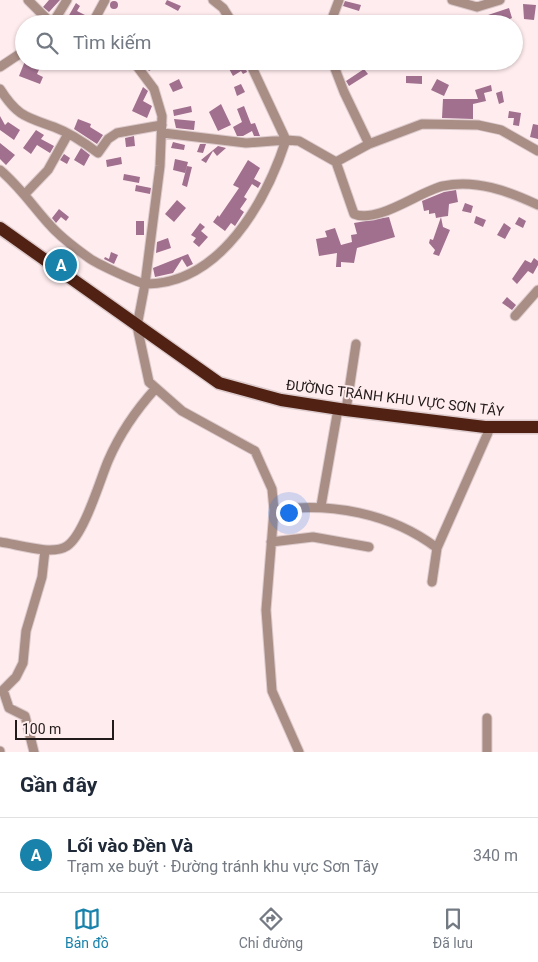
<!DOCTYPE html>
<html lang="vi">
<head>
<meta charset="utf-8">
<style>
  :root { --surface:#fff; --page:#f2f2f3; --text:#1f2937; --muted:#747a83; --line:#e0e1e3; --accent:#1882ab }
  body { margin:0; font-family:Roboto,sans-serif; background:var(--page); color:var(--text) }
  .scale { position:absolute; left:15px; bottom:12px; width:99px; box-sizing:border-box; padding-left:5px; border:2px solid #221a1b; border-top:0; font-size:14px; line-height:18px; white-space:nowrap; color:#221a1b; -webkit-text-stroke:4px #ffecee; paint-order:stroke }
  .you { position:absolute; left:288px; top:512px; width:18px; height:18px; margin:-12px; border:4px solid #fff; border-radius:50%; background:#1a73e8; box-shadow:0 0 0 8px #1a73e833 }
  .badge { display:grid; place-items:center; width:32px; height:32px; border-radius:50%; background:var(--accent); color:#fff; font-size:16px; font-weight:700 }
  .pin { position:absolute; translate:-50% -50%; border:2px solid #fff; box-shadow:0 1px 5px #0006 }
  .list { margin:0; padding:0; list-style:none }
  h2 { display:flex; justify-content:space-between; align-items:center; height:65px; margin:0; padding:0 20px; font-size:21px }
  h2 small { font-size:16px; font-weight:400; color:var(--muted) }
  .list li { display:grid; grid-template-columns:32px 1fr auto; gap:15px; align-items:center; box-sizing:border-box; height:75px; padding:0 20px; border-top:1px solid var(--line) }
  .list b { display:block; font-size:19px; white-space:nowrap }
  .list p { margin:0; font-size:16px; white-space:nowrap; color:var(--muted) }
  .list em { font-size:16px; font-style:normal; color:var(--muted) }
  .icon { flex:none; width:28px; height:28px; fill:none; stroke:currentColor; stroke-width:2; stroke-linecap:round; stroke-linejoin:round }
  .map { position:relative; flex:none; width:538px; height:752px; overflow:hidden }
  .search { position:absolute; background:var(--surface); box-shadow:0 1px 4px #0004; left:15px; right:15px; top:15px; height:55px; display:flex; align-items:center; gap:12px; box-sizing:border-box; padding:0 18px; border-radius:28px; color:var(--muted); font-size:19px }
  .sheet { height:140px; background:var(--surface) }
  nav { display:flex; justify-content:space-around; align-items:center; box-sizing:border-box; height:70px; border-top:1px solid var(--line); background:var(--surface); font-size:14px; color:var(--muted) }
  nav a { display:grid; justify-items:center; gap:2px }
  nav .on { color:var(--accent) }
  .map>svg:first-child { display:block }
  .building { fill:#a1708f }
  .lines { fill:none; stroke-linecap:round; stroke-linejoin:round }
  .minor-casing { stroke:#dccacc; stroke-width:11 }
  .highway-casing { stroke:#dccacc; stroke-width:15 }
  .minor { stroke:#a98e86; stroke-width:9 }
  .highway { stroke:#512213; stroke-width:12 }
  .labels { text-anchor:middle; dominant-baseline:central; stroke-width:4; stroke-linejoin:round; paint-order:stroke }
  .street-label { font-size:14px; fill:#221a1b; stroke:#ffecee }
</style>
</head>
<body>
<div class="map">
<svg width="538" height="752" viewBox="0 0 538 752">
  <rect width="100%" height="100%" fill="#ffecee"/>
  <path class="building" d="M 49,0 L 60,0 L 49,12 L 43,7 Z
    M 167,0 L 181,6 L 178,11 L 165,4 Z
    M110 5a4 4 0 1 1 8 0a4 4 0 1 1-8 0Z
    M 345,1 L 361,5 L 359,11 L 343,6 Z
    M 76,3 L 80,6 L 77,11 L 89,17 L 86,23 L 74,17 L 72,20 L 68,17 Z
    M 523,4 L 536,5 L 534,20 L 524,19 Z
    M 509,8 L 512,18 L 498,24 L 490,24 L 488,15 Z
    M 25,61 L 43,61 L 37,74 L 43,77 L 40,84 L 19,76 Z
    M 141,61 L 191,61 L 186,64 L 187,68 L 182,70 L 180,66 L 172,70 L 170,65 L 166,68 L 163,63 L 149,71 Z
    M 237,61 L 243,61 L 247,72 L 243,74 L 241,71 L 233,76 L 228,67 Z
    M 364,69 L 368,74 L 349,86 L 346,81 Z
    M 406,76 L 422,76 L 422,84 L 406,83 Z
    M 179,79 L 183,88 L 173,92 L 169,84 Z
    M 437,79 L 449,85 L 444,96 L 431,90 Z
    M 241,84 L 245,92 L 237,96 L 234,87 Z
    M 491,85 L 492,91 L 484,93 L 486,101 L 473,104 L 473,119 L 442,118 L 443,99 L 478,99 L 475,90 Z
    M 143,87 L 148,91 L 143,101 L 152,106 L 147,118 L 132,111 Z
    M 502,91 L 504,102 L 499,104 L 496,93 Z
    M 221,104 L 231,125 L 218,131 L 209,112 Z
    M 191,106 L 192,112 L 174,116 L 173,110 Z
    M 244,106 L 251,124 L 255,123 L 260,136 L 254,136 L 252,131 L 243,136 L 237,136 L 233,127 L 242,122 L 237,109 Z
    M 509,111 L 521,113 L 519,126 L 513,125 L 514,118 L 508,118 Z
    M 0,116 L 5,125 L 8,122 L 20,130 L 14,140 L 0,130 Z
    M 78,119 L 91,124 L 90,127 L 103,135 L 97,144 L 74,129 Z
    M 174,119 L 195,121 L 194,130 L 176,128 Z
    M 533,124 L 538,125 L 538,139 L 530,137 Z
    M 36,130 L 44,135 L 41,139 L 54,146 L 50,153 L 37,145 L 31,154 L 23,148 Z
    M 134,136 L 135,146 L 126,147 L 125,138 Z
    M 173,142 L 185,145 L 184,150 L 171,148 Z
    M 0,143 L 15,155 L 6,165 L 0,159 Z
    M 200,144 L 206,144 L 203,153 L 197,152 Z
    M 218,146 L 226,148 L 217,156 L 213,151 L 206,163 L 201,160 Z
    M 81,148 L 90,155 L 84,166 L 74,160 Z
    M 64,154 L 70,158 L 67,164 L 60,160 Z
    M 121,157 L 122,164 L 107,167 L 106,160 Z
    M 175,159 L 188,162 L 185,173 L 173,170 Z
    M 248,160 L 260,168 L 254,179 L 261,183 L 258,188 L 252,184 L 244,197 L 247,199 L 240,209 L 244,212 L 235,226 L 231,223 L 225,231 L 213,222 L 218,215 L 219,217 L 239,188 L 233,185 Z
    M 187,166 L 192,167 L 187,187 L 182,185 Z
    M 124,174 L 140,177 L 139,183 L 123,180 Z
    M 136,185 L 151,188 L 150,194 L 135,191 Z
    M 456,190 L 458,202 L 449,204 L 448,216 L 441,217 L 443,227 L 450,230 L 439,256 L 433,254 L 435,250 L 429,243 L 430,239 L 433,240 L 441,217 L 436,218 L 435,213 L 429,214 L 429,210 L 424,211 L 422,201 L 444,192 Z
    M 177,200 L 186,208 L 174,222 L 165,214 Z
    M 465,203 L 473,206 L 471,213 L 462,211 Z
    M 59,209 L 69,217 L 66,221 L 61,217 L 56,223 L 52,218 Z
    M 476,216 L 486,220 L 483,227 L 474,223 Z
    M 389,217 L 395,237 L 357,248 L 354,263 L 341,262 L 341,267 L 336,267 L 337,253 L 319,256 L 316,239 L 327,237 L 325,231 L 335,228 L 341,245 L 352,242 L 351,235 L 357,234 L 354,223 Z
    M 519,217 L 526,221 L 523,228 L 515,224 Z
    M 136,221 L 144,221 L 144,235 L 136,235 Z
    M 200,223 L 205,227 L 201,231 L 208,237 L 199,247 L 193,242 L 196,238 L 191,235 Z
    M 504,223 L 511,228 L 505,239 L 497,235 Z
    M 168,238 L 171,248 L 156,253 L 157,242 Z
    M 111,252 L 118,255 L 114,264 L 104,259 L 105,257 L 109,259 Z
    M 188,254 L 193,264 L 187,267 L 182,259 L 173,273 L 155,277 L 153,268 Z
    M 534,258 L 538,261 L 538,265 L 533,274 L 528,271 L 517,284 L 512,279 L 525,260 L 531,263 Z
    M 507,297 L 516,305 L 512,310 L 502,303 Z"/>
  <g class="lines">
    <defs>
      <path id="minor" d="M 28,0 L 47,19 L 61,24
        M 213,0 L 223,8 L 233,24
        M 452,0 L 477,7 L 500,0
        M 54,21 L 67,0
        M 92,24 L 105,0
        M 330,24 L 339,0
        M 133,61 L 154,89 L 162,116 L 160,166 L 145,284 L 137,326 L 149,382 L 182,411 L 255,451 L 272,489 L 274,510 L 266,610 L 272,691 L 299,752
        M 332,61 L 344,92 L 369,144 L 336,162 L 354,214 C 378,224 420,191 443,186 C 476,179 508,191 538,205
        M 0,67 L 24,51
        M 0,89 C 17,116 26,117 54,127 C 70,133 85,143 98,153 L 108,139 L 117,133 L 162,125
        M 163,133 L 246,143 L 286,140 L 299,141 L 336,162
        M 369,144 L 422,124 L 478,125 L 501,130 L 538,151
        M 0,170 C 19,186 32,205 48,223 C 59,236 75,248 89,258 C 96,263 139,284 147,284 C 221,283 266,201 286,140 L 249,61
        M 25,194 L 48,170 L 68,134
        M 515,316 L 538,290
        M 346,410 L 356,344
        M 321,506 L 338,409
        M 274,510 C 330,502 391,513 437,548 L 491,426
        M 0,542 C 17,544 52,556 67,546 C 84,535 100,480 108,461 C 120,433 136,410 156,388
        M 271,542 L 313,537 L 369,547
        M 432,582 L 437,548
        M 0,751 L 0,752
        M 34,752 L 25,716 L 9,708 L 3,690 L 16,677 L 23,663 L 26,631 L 42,577 L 45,550
        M 487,752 L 487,718"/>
      <path id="highway" d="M 0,228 L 219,383 L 281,400 L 346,410 L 485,427 L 538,427"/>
    </defs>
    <use href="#minor" class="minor-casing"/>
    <use href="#highway" class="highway-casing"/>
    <use href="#minor" class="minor"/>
    <use href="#highway" class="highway"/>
  </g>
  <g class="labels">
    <g class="street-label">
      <text transform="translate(395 398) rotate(7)">ĐƯỜNG TRÁNH KHU VỰC SƠN TÂY</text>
    </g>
  </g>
</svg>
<div class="scale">100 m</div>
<div class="you"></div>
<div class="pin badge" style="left:61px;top:265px">A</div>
<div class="search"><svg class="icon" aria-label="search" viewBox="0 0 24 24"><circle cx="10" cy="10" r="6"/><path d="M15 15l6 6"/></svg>Tìm kiếm</div>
</div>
<section class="sheet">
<h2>Gần đây<small></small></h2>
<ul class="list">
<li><span class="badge">A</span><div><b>Lối vào Đền Và</b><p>Trạm xe buýt · Đường tránh khu vực Sơn Tây</p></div><em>340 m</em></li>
</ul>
</section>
<nav>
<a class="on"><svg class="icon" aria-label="map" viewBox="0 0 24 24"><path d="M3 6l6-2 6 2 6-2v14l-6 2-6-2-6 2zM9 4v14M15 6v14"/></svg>Bản đồ</a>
<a><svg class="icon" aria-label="directions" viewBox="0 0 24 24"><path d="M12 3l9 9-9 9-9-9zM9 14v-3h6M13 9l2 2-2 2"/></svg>Chỉ đường</a>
<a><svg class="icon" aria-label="saved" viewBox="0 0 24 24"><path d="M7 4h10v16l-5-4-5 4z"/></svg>Đã lưu</a>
</nav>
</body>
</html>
